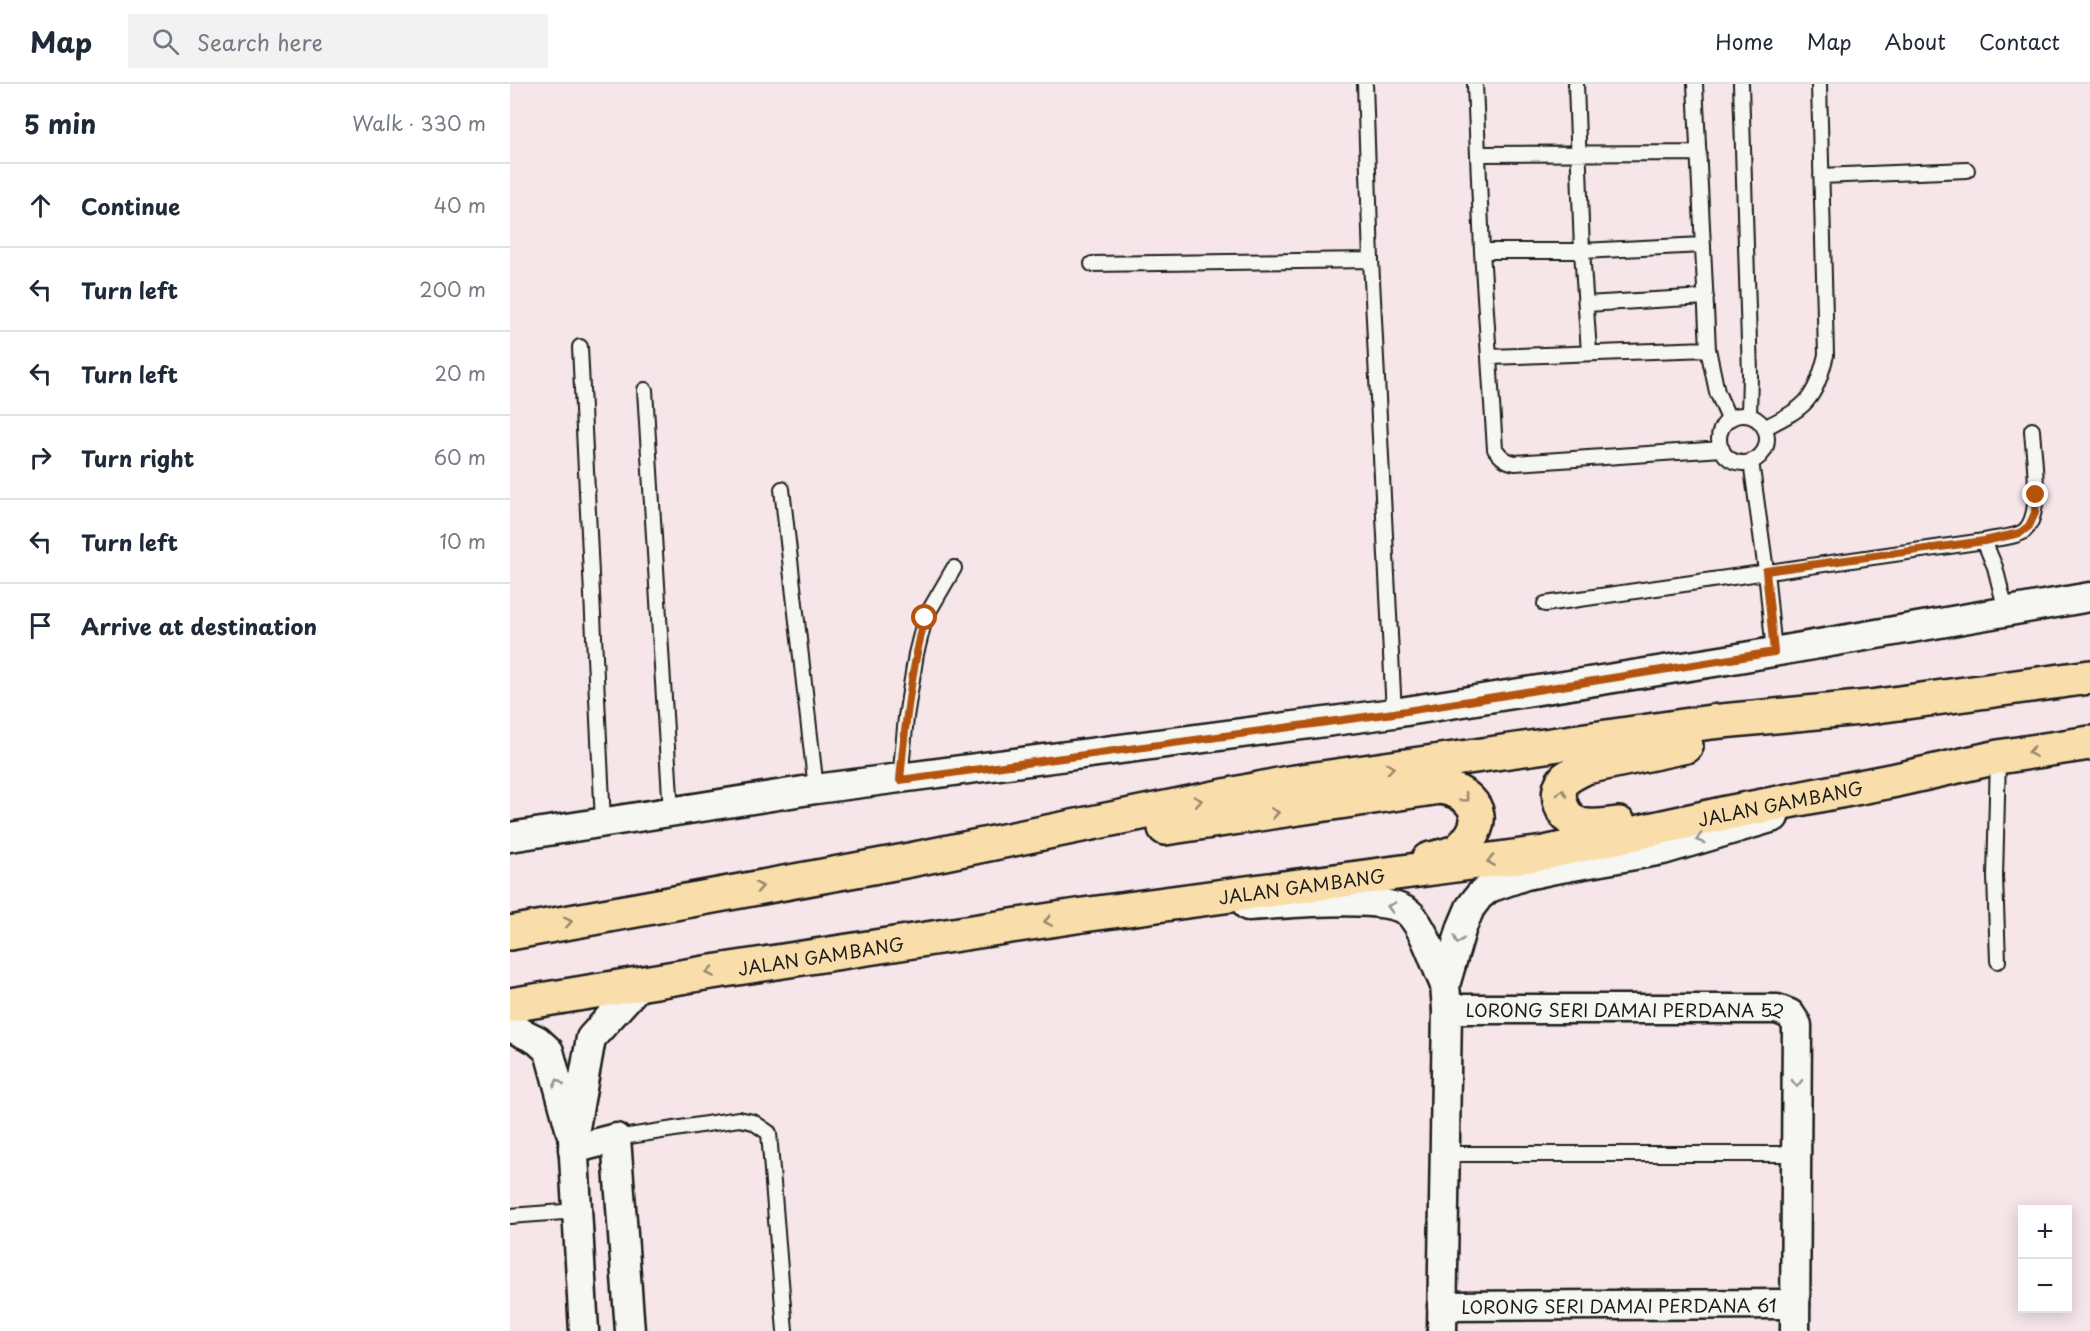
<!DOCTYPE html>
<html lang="en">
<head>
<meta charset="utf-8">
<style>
  :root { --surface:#fff; --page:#f2f2f3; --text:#1f2937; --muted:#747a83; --line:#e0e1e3 }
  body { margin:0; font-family:"Playpen Sans",sans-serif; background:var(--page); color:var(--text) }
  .controls { position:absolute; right:18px; bottom:18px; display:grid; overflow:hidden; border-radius:0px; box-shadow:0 3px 15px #0003 }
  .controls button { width:54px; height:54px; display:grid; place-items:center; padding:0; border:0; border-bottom:2px solid var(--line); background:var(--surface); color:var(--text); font:30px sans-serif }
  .stop { position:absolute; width:18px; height:18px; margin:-14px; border:4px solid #b45309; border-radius:50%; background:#fff }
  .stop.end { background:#b45309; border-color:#fff; box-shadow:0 2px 6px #0008 }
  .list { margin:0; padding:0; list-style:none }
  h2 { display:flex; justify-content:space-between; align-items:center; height:78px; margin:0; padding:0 24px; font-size:26px }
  h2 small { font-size:20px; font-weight:400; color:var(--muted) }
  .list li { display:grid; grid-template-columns:39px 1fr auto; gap:18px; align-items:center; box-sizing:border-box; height:84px; padding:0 24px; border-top:2px solid var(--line) }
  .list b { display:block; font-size:22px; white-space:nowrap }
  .list em { font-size:20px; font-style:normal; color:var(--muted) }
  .icon { flex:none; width:33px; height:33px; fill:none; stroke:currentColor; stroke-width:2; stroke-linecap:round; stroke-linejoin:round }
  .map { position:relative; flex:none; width:1580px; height:1247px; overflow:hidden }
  header { display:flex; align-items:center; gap:36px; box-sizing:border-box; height:84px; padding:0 30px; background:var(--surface); border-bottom:2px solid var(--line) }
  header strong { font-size:28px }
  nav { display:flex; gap:33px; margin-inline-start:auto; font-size:21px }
  .search { width:420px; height:54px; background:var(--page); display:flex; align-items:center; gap:15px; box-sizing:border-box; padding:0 21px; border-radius:0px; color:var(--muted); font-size:22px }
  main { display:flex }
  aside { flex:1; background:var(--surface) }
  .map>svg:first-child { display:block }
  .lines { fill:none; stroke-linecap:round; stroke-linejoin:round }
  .lane-casing { stroke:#1c1c1c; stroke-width:18 }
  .street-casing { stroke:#1c1c1c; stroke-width:33 }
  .highway-casing { stroke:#1c1c1c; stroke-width:38 }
  .lane { stroke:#f6f6f2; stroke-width:14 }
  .street { stroke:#f6f6f2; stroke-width:28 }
  .highway { stroke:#f9deab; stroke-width:33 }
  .oneway { stroke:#96876b }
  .oneway2 { stroke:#949492 }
  .route { stroke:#b45309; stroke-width:8 }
  .labels { text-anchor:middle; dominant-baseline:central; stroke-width:6; stroke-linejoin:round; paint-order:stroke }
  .street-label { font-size:18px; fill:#1c1c1c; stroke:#f6f6f2 }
</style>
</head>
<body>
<header>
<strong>Map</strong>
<div class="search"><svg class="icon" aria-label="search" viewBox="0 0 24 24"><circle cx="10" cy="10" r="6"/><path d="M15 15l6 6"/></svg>Search here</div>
<nav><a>Home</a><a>Map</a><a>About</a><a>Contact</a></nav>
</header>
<main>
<aside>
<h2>5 min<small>Walk · 330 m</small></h2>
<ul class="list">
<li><svg class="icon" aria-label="ahead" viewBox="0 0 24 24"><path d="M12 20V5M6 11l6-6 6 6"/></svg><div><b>Continue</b></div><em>40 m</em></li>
<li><svg class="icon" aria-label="left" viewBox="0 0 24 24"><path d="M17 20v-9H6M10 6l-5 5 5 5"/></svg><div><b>Turn left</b></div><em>200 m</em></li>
<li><svg class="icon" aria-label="left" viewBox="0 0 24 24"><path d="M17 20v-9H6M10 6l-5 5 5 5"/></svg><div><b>Turn left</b></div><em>20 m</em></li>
<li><svg class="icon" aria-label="right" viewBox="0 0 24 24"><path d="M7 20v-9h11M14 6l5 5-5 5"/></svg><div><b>Turn right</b></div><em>60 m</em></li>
<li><svg class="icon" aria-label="left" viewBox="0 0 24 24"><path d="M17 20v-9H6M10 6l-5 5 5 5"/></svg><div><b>Turn left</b></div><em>10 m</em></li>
<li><svg class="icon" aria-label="arrive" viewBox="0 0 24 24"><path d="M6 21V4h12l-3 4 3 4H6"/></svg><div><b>Arrive at destination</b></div></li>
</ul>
</aside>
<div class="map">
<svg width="1580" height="1247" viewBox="0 0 1580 1247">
  <rect width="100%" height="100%" fill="#f6e5e9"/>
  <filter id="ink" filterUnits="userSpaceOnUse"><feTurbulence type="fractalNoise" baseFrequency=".0167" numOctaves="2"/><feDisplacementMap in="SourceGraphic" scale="12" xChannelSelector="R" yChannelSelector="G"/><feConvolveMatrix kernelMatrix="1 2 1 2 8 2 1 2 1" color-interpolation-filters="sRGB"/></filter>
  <g filter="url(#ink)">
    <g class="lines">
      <defs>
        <path id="lane" d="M 855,0 L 861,176 L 884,629
          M 965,0 L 972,167 L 985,365 C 991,373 995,377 1005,379 L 1212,365
          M 1066,0 L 1072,167 L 1079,268
          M 1185,0 L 1198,265 L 1207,308 L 1219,335
          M 1231,0 L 1240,290 L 1239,332
          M 968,70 L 1189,69
          M 1311,92 L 1457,86
          M 972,167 L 1072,167 L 1193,161
          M 582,180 L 861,176
          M 1076,220 L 1196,213
          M 70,263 L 93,738
          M 979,273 L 1198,265
          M 135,306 L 161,728
          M1209 355a24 24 0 1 1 48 0a24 24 0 1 1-48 0Z
          M 1254,344 C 1296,323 1304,318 1316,271 L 1309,0
          M 1241,377 L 1256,487 L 1264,568
          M 272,405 L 306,705
          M 1474,457 L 1485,483 L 1496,527
          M 1035,520 L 1474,457 C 1485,454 1501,454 1511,449 C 1535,437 1523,369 1522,346
          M 1488,673 L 1485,793 L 1488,877
          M 390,696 L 396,633 L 406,570 L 415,534 L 444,484
          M 106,1054 L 229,1035 L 243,1038 L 259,1049 L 275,1247
          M 935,1070 L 1286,1070
          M 0,1132 L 67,1127"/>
        <g id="street">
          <path d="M 0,753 L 306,705 L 884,629 L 1217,576 L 1580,513"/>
          <path d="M 738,822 C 770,821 880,807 901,831 C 917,850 924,878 935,901"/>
          <path id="s1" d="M 937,925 L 1267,925 L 1280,930 L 1287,941 L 1285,1247"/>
          <path d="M 0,943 L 27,956 L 39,967 L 61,1048"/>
          <path d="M 63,1065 L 106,1054 L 120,1247"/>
          <path id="s2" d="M 932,1222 L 1285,1220"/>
          <path d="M 74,1247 L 63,1055 L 81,954 L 130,900"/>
          <path d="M 932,1247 L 937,925 L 935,901 L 952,843 L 960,824 L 969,812 L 979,804 L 1016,791 L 1040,786 L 1153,766 L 1264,733"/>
        </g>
        <g id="highway">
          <path d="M 1109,740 C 1096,741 1083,744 1071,741 C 1053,736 1042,710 1055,695 C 1061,690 1068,687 1076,683 L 1176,662"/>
          <path d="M 655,744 L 930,703 C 957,707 980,728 959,755 C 956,759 951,765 945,768 C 937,772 927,773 918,776"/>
          <path d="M 0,849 L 395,777 L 778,699 L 1201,638 L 1360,623 L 1580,593"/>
          <path id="s3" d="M 0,921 L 195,889 L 573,831 L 1034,769 L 1212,730 L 1386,696 L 1488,673 L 1580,659"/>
        </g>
      </defs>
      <use href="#lane" class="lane-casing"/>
      <use href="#street" class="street-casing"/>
      <use href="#highway" class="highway-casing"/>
      <use href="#lane" class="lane"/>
      <use href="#street" class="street"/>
      <use href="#highway" class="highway"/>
    </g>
    <defs><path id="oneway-chevron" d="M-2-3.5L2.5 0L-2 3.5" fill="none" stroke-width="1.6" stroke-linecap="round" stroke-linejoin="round" transform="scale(1.5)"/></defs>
    <g class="oneway">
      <use href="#oneway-chevron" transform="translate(1522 668) rotate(171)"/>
      <use href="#oneway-chevron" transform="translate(880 684) rotate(-8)"/>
      <use href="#oneway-chevron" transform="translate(1052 709) rotate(-83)"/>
      <use href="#oneway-chevron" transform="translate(955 714) rotate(37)"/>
      <use href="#oneway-chevron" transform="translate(688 717) rotate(-12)"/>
      <use href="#oneway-chevron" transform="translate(765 729) rotate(-9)"/>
      <use href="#oneway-chevron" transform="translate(981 777) rotate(172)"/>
      <use href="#oneway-chevron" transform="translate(249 803) rotate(-10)"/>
      <use href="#oneway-chevron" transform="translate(538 837) rotate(171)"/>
      <use href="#oneway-chevron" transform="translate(58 838) rotate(-10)"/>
      <use href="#oneway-chevron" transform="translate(200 888) rotate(171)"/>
    </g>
    <g class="oneway2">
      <use href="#oneway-chevron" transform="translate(1190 755) rotate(163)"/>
      <use href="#oneway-chevron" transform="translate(881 823) rotate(-165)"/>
      <use href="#oneway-chevron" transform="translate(948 856) rotate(106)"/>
      <use href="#oneway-chevron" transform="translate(48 999) rotate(-105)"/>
      <use href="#oneway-chevron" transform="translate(1287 999) rotate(90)"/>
    </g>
  </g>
  <g class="lines" filter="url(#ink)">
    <path class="route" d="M 415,534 C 401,587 395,641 390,696 L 884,629 L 1264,568 L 1256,487 L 1474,457 L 1510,449 L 1519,442 L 1525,429 L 1526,411"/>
  </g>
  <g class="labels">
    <g class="street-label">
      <text stroke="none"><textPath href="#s3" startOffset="1287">JALAN GAMBANG</textPath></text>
      <text stroke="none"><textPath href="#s3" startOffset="801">JALAN GAMBANG</textPath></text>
      <text stroke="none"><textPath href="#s3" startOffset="315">JALAN GAMBANG</textPath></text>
      <text stroke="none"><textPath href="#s1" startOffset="178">LORONG SERI DAMAI PERDANA 52</textPath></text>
      <text stroke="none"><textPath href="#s2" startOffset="177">LORONG SERI DAMAI PERDANA 61</textPath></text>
    </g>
  </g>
</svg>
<div class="controls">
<button>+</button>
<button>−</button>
</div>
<div class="stop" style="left:415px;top:534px"></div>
<div class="stop end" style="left:1526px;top:411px"></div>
</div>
</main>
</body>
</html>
